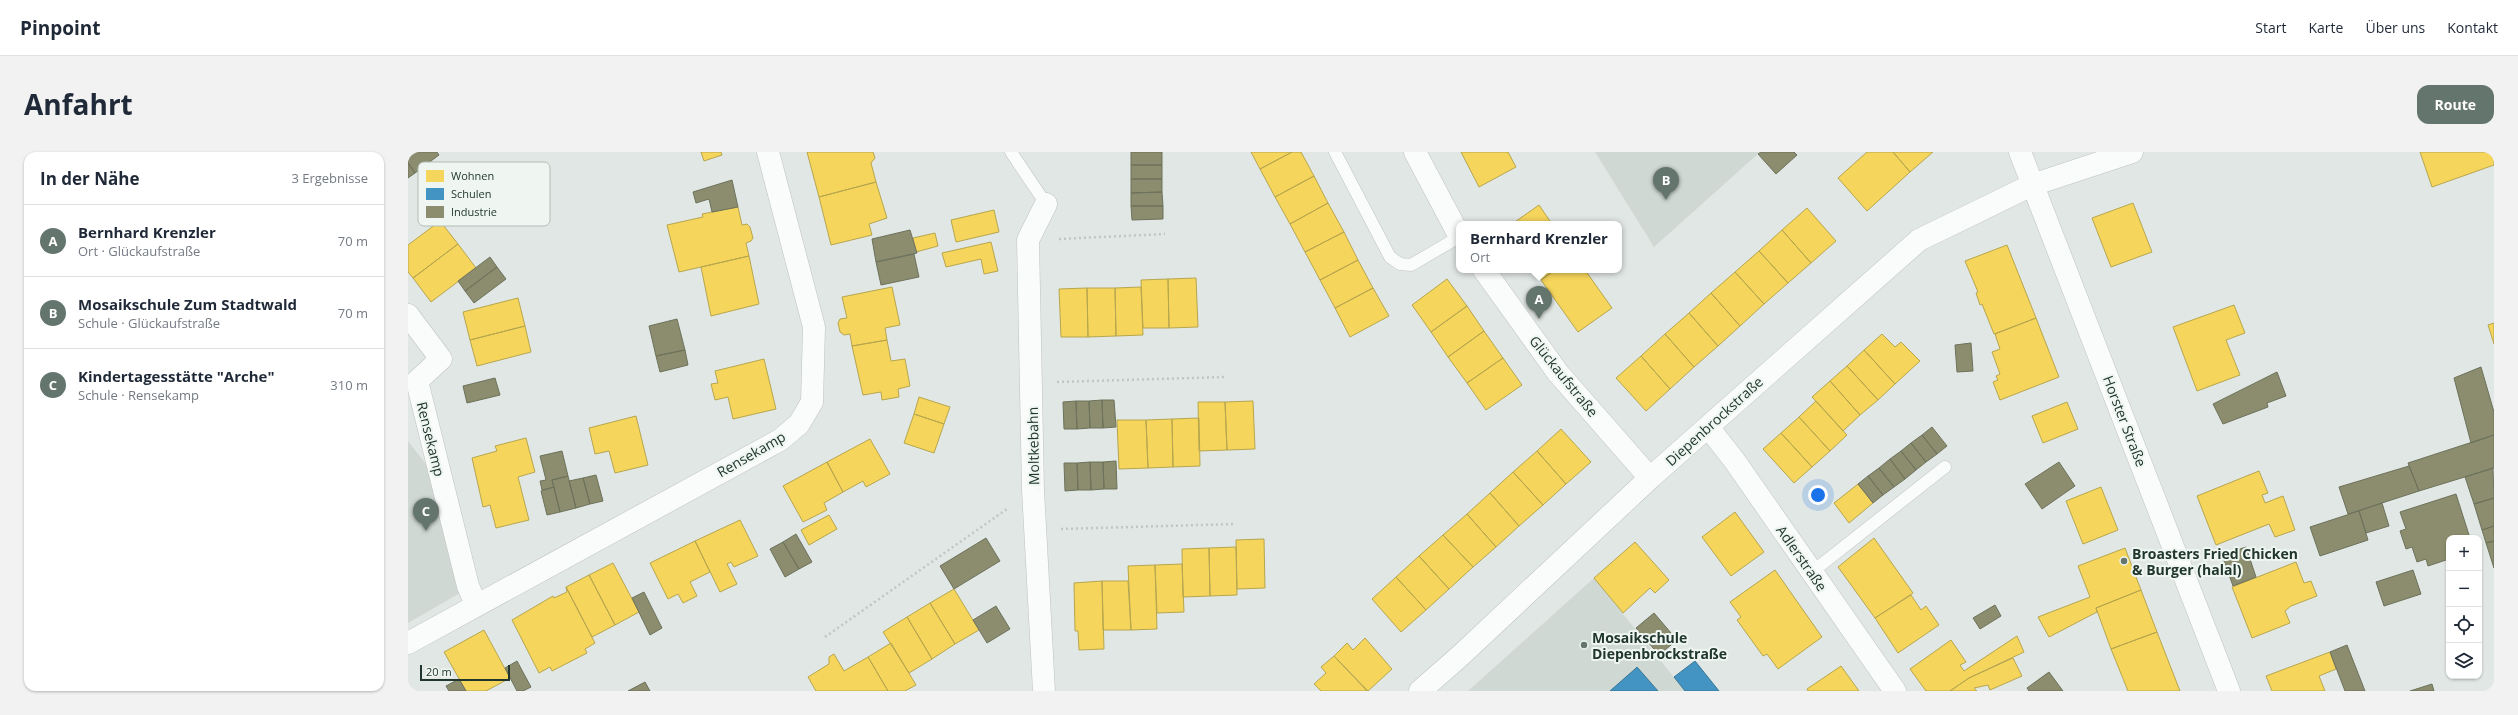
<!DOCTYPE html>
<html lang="de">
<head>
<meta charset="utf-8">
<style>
  :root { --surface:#fff; --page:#f2f2f3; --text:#1f2937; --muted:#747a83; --line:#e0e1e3; --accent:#64756e }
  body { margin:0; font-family:"Open Sans",sans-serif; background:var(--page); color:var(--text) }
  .controls { position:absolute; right:12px; bottom:12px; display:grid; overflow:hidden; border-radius:8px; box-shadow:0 1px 3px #0004 }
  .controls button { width:36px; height:36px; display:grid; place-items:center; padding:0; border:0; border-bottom:1px solid var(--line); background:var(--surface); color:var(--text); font:20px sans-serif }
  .scale { position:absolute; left:12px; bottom:10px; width:90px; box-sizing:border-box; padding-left:4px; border:2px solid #21372e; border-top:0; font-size:11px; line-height:14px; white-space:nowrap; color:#21372e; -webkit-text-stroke:3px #eff6f1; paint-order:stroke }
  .you { position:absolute; left:1410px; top:343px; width:14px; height:14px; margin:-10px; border:3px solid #fff; border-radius:50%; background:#1a73e8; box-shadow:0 0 0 6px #1a73e833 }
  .badge { display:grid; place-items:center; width:26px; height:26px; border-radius:50%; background:var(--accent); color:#fff; font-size:13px; font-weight:700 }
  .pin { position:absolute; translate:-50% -33px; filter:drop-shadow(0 1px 2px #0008) }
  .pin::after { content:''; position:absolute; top:21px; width:14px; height:12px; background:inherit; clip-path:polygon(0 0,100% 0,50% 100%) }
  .popup { position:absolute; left:1048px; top:69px; width:166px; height:52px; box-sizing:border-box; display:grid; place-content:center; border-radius:8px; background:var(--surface); filter:drop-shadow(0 1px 3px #0005); font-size:13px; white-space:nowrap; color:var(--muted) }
  .popup b { font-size:15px; color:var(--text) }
  .popup::after { content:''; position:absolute; left:50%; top:100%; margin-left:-8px; border:8px solid transparent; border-top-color:var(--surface) }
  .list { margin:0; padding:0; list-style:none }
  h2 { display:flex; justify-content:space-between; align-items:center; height:52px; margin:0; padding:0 16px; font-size:17px }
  h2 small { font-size:13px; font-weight:400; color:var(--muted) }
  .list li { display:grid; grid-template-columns:26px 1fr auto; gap:12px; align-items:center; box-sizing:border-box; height:72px; padding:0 16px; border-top:1px solid var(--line) }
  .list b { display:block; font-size:15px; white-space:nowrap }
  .list p { margin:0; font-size:13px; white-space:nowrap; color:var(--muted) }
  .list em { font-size:13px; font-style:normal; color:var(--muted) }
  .icon { flex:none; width:22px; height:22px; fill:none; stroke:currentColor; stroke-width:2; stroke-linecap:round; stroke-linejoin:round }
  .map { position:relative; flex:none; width:2086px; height:539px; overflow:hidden; border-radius:12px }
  header { display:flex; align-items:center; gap:24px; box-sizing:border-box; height:56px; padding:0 20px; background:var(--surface); border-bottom:1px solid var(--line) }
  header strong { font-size:19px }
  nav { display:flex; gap:22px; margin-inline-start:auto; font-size:14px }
  .intro { display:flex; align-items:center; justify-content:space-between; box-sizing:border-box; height:96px; padding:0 24px }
  h1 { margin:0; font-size:28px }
  .button { padding:10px 18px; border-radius:12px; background:var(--accent); color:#fff; font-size:14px; font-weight:700 }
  main { display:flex; gap:24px; padding:0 24px }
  aside { flex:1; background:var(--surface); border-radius:12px; box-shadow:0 1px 3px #0004 }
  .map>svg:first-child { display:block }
  .built { fill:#cfd8d3 }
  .homes { fill:#f6d55c; stroke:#b6a64e }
  .schools { fill:#4393c3; stroke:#397796 }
  .industry { fill:#8c8c6e; stroke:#6c725b }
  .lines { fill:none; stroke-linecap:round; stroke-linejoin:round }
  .lane-casing { stroke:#bec3c1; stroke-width:13 }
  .street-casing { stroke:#bec3c1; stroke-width:23 }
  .secondary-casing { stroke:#bec4c1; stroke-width:23 }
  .path { stroke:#bfc7c3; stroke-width:2.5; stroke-dasharray:2 3; stroke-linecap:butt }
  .lane { stroke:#fafbfb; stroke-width:12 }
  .street { stroke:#fafbfb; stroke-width:22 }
  .secondary { stroke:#fafbfb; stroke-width:22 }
  .poi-dot { fill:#64756e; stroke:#eff6f1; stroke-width:1.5 }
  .labels { text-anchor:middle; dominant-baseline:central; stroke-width:4; stroke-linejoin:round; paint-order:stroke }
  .street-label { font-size:14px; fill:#21372e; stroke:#eff6f1 }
  .poi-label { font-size:14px; font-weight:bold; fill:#21372e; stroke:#eff6f1; text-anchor:start }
  .key { fill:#eff6f1; stroke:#b1bdb6; stroke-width:1 }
  .key-label { font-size:11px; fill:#21372e }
</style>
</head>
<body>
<header>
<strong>Pinpoint</strong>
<nav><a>Start</a><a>Karte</a><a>Über uns</a><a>Kontakt</a></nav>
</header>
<div class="intro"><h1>Anfahrt</h1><a class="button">Route</a></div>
<main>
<aside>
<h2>In der Nähe<small>3 Ergebnisse</small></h2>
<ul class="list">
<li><span class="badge">A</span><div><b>Bernhard Krenzler</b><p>Ort · Glückaufstraße</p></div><em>70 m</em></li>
<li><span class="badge">B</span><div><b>Mosaikschule Zum Stadtwald</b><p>Schule · Glückaufstraße</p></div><em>70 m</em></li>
<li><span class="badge">C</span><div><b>Kindertagesstätte &quot;Arche&quot;</b><p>Schule · Rensekamp</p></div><em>310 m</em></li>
</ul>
</aside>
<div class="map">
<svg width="2086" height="539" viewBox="0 0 2086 539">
  <rect width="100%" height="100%" fill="#e1e7e4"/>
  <path class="built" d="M 1187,0 L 1352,0 L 1246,95 Z
    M 0,289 L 21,316 L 52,441 L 0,471 Z
    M 1186,426 L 1277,539 L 1060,539 Z"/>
  <path class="homes" d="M 293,0 L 313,0 L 314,3 L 296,9 Z
    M 399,0 L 465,0 L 467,6 L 463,11 L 468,30 L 411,45 Z
    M 843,0 L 884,0 L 852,17 Z
    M 884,0 L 893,0 L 906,24 L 867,45 L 852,17 Z
    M 1053,0 L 1100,0 L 1108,15 L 1071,35 Z
    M 1459,0 L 1485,0 L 1502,20 L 1459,59 L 1430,26 Z
    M 1485,0 L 1525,0 L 1502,20 Z
    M 2012,0 L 2086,0 L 2086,13 L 2024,35 Z
    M 906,24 L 920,51 L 882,72 L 867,45 Z
    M 468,30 L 479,66 L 461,72 L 464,83 L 423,93 L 411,45 Z
    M 920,51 L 936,80 L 897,100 L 882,72 Z
    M 1725,51 L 1744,100 L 1703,115 L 1684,66 Z
    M 1131,53 L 1144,72 L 1104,72 Z
    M 330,55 L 334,73 L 339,72 L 342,75 L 345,86 L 343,89 L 338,91 L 341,104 L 271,120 L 259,73 L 295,65 L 294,62 Z
    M 1399,56 L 1428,89 L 1403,111 L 1374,78 Z
    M 586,58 L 591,80 L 548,90 L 543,68 Z
    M 32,69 L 50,92 L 5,126 L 0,120 L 0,93 Z
    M 1374,78 L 1403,111 L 1380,131 L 1351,99 Z
    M 936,80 L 950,108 L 912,128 L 897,100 Z
    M 527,81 L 530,94 L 508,100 L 505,86 Z
    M 583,90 L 590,119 L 576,122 L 573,107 L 538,115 L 534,101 Z
    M 50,92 L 68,116 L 23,150 L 5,126 Z
    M 1599,93 L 1628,166 L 1586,182 L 1574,152 L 1572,153 L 1568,141 L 1570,140 L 1557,109 Z
    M 1351,99 L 1380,131 L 1356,152 L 1327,120 Z
    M 341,104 L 351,152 L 303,164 L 293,115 Z
    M 950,108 L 965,136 L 927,156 L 912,128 Z
    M 1126,118 L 1147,118 L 1133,128 Z
    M 1147,118 L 1177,118 L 1204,156 L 1170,180 L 1133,128 Z
    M 1327,120 L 1356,152 L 1332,174 L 1303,141 Z
    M 788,126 L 790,175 L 761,176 L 760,127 Z
    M 760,127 L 761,176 L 735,176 L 733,128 Z
    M 1039,127 L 1059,154 L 1023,180 L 1004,153 Z
    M 484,135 L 492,173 L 477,176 L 479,188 L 444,194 L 442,182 L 436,183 L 432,180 L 430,171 L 432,167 L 439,166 L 434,145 Z
    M 733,135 L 735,183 L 708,184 L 707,136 Z
    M 679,136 L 680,185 L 653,185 L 651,137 Z
    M 679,136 L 707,136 L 708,184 L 680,185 Z
    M 965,136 L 981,164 L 942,185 L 927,156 Z
    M 1303,141 L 1332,174 L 1310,194 L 1281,161 Z
    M 110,146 L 117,174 L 62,188 L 55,160 Z
    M 1826,153 L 1837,181 L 1818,188 L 1832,223 L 1789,239 L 1765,175 Z
    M 1059,154 L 1076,179 L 1040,205 L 1023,180 Z
    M 1281,161 L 1310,194 L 1286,215 L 1257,182 Z
    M 1628,166 L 1651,225 L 1592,248 L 1585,230 L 1590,228 L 1588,224 L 1592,222 L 1584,200 L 1592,197 L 1587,182 Z
    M 2086,171 L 2086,192 L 2080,173 Z
    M 117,174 L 123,200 L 69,214 L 62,188 Z
    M 1076,179 L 1095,206 L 1059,231 L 1040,205 Z
    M 1257,182 L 1286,215 L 1262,237 L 1233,204 Z
    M 1474,182 L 1487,195 L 1493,190 L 1512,209 L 1487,232 L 1456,198 Z
    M 479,188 L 483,209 L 497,207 L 502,234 L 490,237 L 491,245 L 474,248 L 473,240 L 455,243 L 444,194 Z
    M 1456,198 L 1487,232 L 1470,248 L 1439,214 Z
    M 1233,204 L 1262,237 L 1238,259 L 1208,226 Z
    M 1095,206 L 1114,233 L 1078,258 L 1059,231 Z
    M 356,207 L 368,257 L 325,267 L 320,245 L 307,248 L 303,232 L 310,231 L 307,219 Z
    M 1439,214 L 1470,248 L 1452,263 L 1422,229 Z
    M 1422,229 L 1452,263 L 1435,279 L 1404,245 Z
    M 511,245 L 542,255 L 536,272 L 506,262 Z
    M 845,249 L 847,297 L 819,298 L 817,250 Z
    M 1408,249 L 1439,283 L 1422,299 L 1391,265 Z
    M 790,250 L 817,250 L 819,298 L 791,299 Z
    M 1659,250 L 1670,277 L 1635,291 L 1624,264 Z
    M 506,262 L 536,272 L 526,301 L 496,291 Z
    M 228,264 L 240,313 L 207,321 L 201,299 L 187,302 L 181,276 Z
    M 1391,265 L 1422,299 L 1404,315 L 1373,281 Z
    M 791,266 L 792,314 L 765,315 L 764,267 Z
    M 764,267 L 765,315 L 740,316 L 738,268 Z
    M 709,268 L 738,268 L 740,316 L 711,317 Z
    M 1153,277 L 1183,310 L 1158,332 L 1129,299 Z
    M 1373,281 L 1404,315 L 1386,331 L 1355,297 Z
    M 118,286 L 127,320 L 110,325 L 121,368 L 88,376 L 82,353 L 75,355 L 64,306 L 89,299 L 87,294 Z
    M 462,287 L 482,322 L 458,335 L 455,329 L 435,340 L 419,310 Z
    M 1129,299 L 1158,332 L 1135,353 L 1105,320 Z
    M 419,310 L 435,340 L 416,351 L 419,358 L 395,370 L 375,334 Z
    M 1851,319 L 1860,341 L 1854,343 L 1857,351 L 1875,344 L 1887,378 L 1867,385 L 1861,372 L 1808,393 L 1789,344 Z
    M 1105,320 L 1135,353 L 1111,374 L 1082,341 Z
    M 1450,332 L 1465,351 L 1441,371 L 1426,351 Z
    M 1693,335 L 1710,378 L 1675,392 L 1658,349 Z
    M 1082,341 L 1111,374 L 1088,395 L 1059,362 Z
    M 1327,360 L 1356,400 L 1323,424 L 1294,385 Z
    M 1059,362 L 1088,395 L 1065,415 L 1035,383 Z
    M 421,363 L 429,377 L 401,393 L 393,378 Z
    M 332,368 L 350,404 L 326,415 L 323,410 L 319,412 L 329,432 L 312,440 L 287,389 Z
    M 1035,383 L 1065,415 L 1041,437 L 1011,404 Z
    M 1466,386 L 1505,441 L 1467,466 L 1430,415 Z
    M 856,387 L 857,436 L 829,437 L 828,388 Z
    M 287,389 L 302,420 L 282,430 L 289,444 L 275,451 L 270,442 L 260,447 L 242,411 Z
    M 1227,390 L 1261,428 L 1247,441 L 1242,436 L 1215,461 L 1186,426 Z
    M 828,395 L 829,443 L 802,444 L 801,396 Z
    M 801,396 L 802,444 L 775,445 L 774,397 Z
    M 1717,396 L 1733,438 L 1688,456 L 1689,460 L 1641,485 L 1630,465 L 1682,445 L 1670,414 Z
    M 1011,404 L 1041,437 L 1018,458 L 988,425 Z
    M 1888,410 L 1896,431 L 1903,429 L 1909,444 L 1883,454 L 1877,459 L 1882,471 L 1844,486 L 1824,435 Z
    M 205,411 L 231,460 L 207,473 L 181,423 Z
    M 774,412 L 776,460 L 749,461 L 747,413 Z
    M 747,413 L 749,477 L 723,478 L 720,414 Z
    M 1367,418 L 1414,485 L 1370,517 L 1359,502 L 1355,504 L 1329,468 L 1333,465 L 1322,450 Z
    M 181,423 L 207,473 L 184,485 L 158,435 Z
    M 988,425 L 1018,458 L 993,480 L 964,447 Z
    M 694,429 L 720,429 L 723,478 L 695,478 Z
    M 694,429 L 696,497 L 671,498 L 670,479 L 667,479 L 666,431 Z
    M 158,435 L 187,491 L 177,497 L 179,501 L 144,519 L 142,515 L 131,521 L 104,468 L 145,444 L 146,446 L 159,440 Z
    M 546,437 L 571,478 L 547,492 L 522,451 Z
    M 1733,438 L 1749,480 L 1703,497 L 1688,456 Z
    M 1503,443 L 1513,458 L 1518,454 L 1531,473 L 1490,501 L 1467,466 Z
    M 522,451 L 547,492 L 524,507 L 499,465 Z
    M 499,465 L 524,507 L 501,521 L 475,480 Z
    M 76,478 L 102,526 L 78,539 L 58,539 L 36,500 Z
    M 1749,480 L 1772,539 L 1720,539 L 1703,497 Z
    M 1609,484 L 1616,500 L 1561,526 L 1542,539 L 1518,539 L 1502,517 L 1543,488 L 1558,510 L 1552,513 L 1556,519 Z
    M 957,486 L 984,517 L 960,539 L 926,504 L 939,491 L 945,498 Z
    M 483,491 L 508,533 L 497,539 L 480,539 L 460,505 Z
    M 1922,500 L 1928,517 L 1911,524 L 1917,539 L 1864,539 L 1858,524 Z
    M 426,502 L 436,519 L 460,505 L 480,539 L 408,539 L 400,525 L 421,512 L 421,505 Z
    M 926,504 L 959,539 L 913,539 L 906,532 L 918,521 L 913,515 Z
    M 1605,506 L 1614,524 L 1582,538 L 1580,533 L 1566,536 L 1569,539 L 1542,539 L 1561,526 Z
    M 1433,514 L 1451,539 L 1400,539 L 1399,537 Z"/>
  <path class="schools" d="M 1287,509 L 1311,539 L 1277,539 L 1266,525 Z
    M 1229,515 L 1250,539 L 1202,539 L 1227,517 Z"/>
  <path class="industry" d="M 0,0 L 29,0 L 31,3 L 7,21 L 0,11 Z
    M 723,0 L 754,0 L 754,13 L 723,13 Z
    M 1353,0 L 1386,0 L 1389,3 L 1368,22 L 1350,2 Z
    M 0,11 L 7,21 L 0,26 Z
    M 723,13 L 754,13 L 754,27 L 723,27 Z
    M 723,27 L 754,27 L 754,40 L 723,41 Z
    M 324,28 L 330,55 L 304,60 L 301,47 L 288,51 L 285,40 Z
    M 754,40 L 755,54 L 723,54 L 723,41 Z
    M 723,54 L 755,54 L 755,67 L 724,68 Z
    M 502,78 L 509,101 L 468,110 L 464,87 Z
    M 506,102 L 511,125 L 473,133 L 468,110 Z
    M 82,105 L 89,115 L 57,139 L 50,129 Z
    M 89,115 L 98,127 L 66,151 L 57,139 Z
    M 269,167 L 277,198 L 248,204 L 241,174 Z
    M 1563,191 L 1565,219 L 1549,220 L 1547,193 Z
    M 277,198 L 280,213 L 252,220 L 248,204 Z
    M 2073,215 L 2086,260 L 2086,283 L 2063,291 L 2046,226 Z
    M 1869,220 L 1878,244 L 1859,251 L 1860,255 L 1815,272 L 1805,252 Z
    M 87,226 L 92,243 L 59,251 L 55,234 Z
    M 694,248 L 706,248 L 708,275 L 695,276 Z
    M 694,248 L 695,276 L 682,276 L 681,249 Z
    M 668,249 L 669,277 L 656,277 L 655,250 Z
    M 668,249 L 681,249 L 682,276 L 669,277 Z
    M 1524,275 L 1539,294 L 1529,302 L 1514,283 Z
    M 1514,283 L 1529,302 L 1518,310 L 1503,291 Z
    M 2086,283 L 2086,316 L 2011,339 L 2000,311 Z
    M 1503,291 L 1518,310 L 1508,318 L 1493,299 Z
    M 154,299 L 160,324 L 144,328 L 146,335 L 134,338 L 132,329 L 138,328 L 132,304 Z
    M 1493,299 L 1508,318 L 1497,327 L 1482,307 Z
    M 1482,307 L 1497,327 L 1486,335 L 1471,316 Z
    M 708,309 L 709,337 L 696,337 L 695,310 Z
    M 682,310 L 683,338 L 670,338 L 669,311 Z
    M 682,310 L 695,310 L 696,337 L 683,338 Z
    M 1651,310 L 1667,334 L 1634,357 L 1617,332 Z
    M 656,311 L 669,311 L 670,338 L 657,339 Z
    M 2001,314 L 2011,339 L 1940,362 L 1931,335 Z
    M 1471,316 L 1486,335 L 1475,343 L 1460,324 Z
    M 2085,316 L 2086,346 L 2066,352 L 2057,325 Z
    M 188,323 L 195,349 L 182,352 L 175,326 Z
    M 160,324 L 168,356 L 152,360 L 144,328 Z
    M 1460,324 L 1475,343 L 1465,351 L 1450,332 Z
    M 175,326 L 182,352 L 168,356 L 161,329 Z
    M 146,335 L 152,360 L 139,363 L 133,339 Z
    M 2048,342 L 2062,386 L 2041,386 L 2041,407 L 2020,414 L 2018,407 L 2009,410 L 2004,395 L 1998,397 L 1992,379 L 1998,377 L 1992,360 Z
    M 2086,346 L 2086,374 L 2074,378 L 2066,352 Z
    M 1974,351 L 1981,374 L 1958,381 L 1951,359 Z
    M 1951,359 L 1960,388 L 1912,404 L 1902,375 Z
    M 2086,374 L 2086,389 L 2078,391 L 2074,378 Z
    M 388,382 L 404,410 L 391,417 L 375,390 Z
    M 578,386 L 592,409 L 546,437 L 532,414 Z
    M 2086,389 L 2086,416 L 2078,391 Z
    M 375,390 L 391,417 L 377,425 L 362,397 Z
    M 1838,395 L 1848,425 L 1825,434 L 1814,403 Z
    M 2005,418 L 2013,442 L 1976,454 L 1968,430 Z
    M 236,440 L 254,476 L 242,483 L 224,446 Z
    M 1587,453 L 1593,464 L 1572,477 L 1565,466 Z
    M 588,454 L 602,477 L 579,491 L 565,468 Z
    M 1246,461 L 1269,488 L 1251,503 L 1228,476 Z
    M 1939,493 L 1957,539 L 1937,539 L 1922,500 Z
    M 109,509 L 123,535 L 115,539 L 109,539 L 97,516 Z
    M 1641,520 L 1655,539 L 1621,539 L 1619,536 Z
    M 51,527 L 58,539 L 41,539 L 38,534 Z
    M 237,530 L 242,539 L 220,539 Z
    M 2024,532 L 2026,539 L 2002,539 Z"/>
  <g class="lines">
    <defs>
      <path id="lane" d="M 603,0 L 638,52
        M 927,0 L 982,105 L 992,112 L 1003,113 L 1051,85
        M 1404,420 L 1537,315"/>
      <path id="street" d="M 1007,0 L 1051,83
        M 1076,118 L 1150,221 L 1242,326
        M 0,163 L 33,207 L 9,229 L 60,434 L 68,452
        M 1300,275 L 1326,308 L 1487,539
        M 0,491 L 372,288 L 391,272 L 404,250 L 406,175 L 360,0
        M 636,539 L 625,338 L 620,88 L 638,52
        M 1012,539 L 1052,504 L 1242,326 L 1511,88 L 1624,33 L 1724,0"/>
      <path id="secondary" d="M 1612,0 L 1821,539"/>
    </defs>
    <use href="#lane" class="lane-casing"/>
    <use href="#street" class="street-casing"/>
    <use href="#secondary" class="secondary-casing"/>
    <path class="path" d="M 651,87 L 757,82
      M 649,230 L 817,225
      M 653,377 L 827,372
      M 417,485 L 599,357"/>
    <use href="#lane" class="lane"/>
    <use href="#street" class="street"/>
    <use href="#secondary" class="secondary"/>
  </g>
  <g class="poi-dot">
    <circle cx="1716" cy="409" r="4"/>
    <circle cx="1176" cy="493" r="4"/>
  </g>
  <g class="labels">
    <g class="street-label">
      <text transform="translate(1156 224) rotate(51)">Glückaufstraße</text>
      <text transform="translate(1306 269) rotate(-42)">Diepenbrockstraße</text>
      <text transform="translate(1717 269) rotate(69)">Horster Straße</text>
      <text transform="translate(23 287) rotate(76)">Rensekamp</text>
      <text transform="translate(625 294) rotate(-91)">Moltkebahn</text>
      <text transform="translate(343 302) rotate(-30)">Rensekamp</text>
      <text transform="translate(1394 406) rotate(55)">Adlerstraße</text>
    </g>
    <g class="poi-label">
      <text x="1724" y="401">Broasters Fried Chicken<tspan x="1724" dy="16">&amp; Burger (halal)</tspan></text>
      <text x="1184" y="485">Mosaikschule<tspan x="1184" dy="16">Diepenbrockstraße</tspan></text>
    </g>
  </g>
  <rect x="10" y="10" width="132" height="64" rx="6" class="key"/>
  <rect x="18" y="18" width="18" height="12" fill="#f6d55c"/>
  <rect x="18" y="36" width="18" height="12" fill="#4393c3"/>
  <rect x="18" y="54" width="18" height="12" fill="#8c8c6e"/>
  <g class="key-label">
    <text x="43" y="28">Wohnen</text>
    <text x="43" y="46">Schulen</text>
    <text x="43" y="64">Industrie</text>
  </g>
</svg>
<div class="controls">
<button>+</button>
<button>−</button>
<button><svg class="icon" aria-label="locate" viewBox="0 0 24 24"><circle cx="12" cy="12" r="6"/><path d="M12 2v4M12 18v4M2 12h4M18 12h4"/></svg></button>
<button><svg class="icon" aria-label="layers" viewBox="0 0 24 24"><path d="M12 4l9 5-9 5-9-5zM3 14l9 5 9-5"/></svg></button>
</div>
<div class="scale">20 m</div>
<div class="you"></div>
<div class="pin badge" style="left:1131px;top:167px">A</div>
<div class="popup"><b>Bernhard Krenzler</b>Ort</div>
<div class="pin badge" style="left:1258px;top:48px">B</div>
<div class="pin badge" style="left:18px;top:379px">C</div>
</div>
</main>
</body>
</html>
